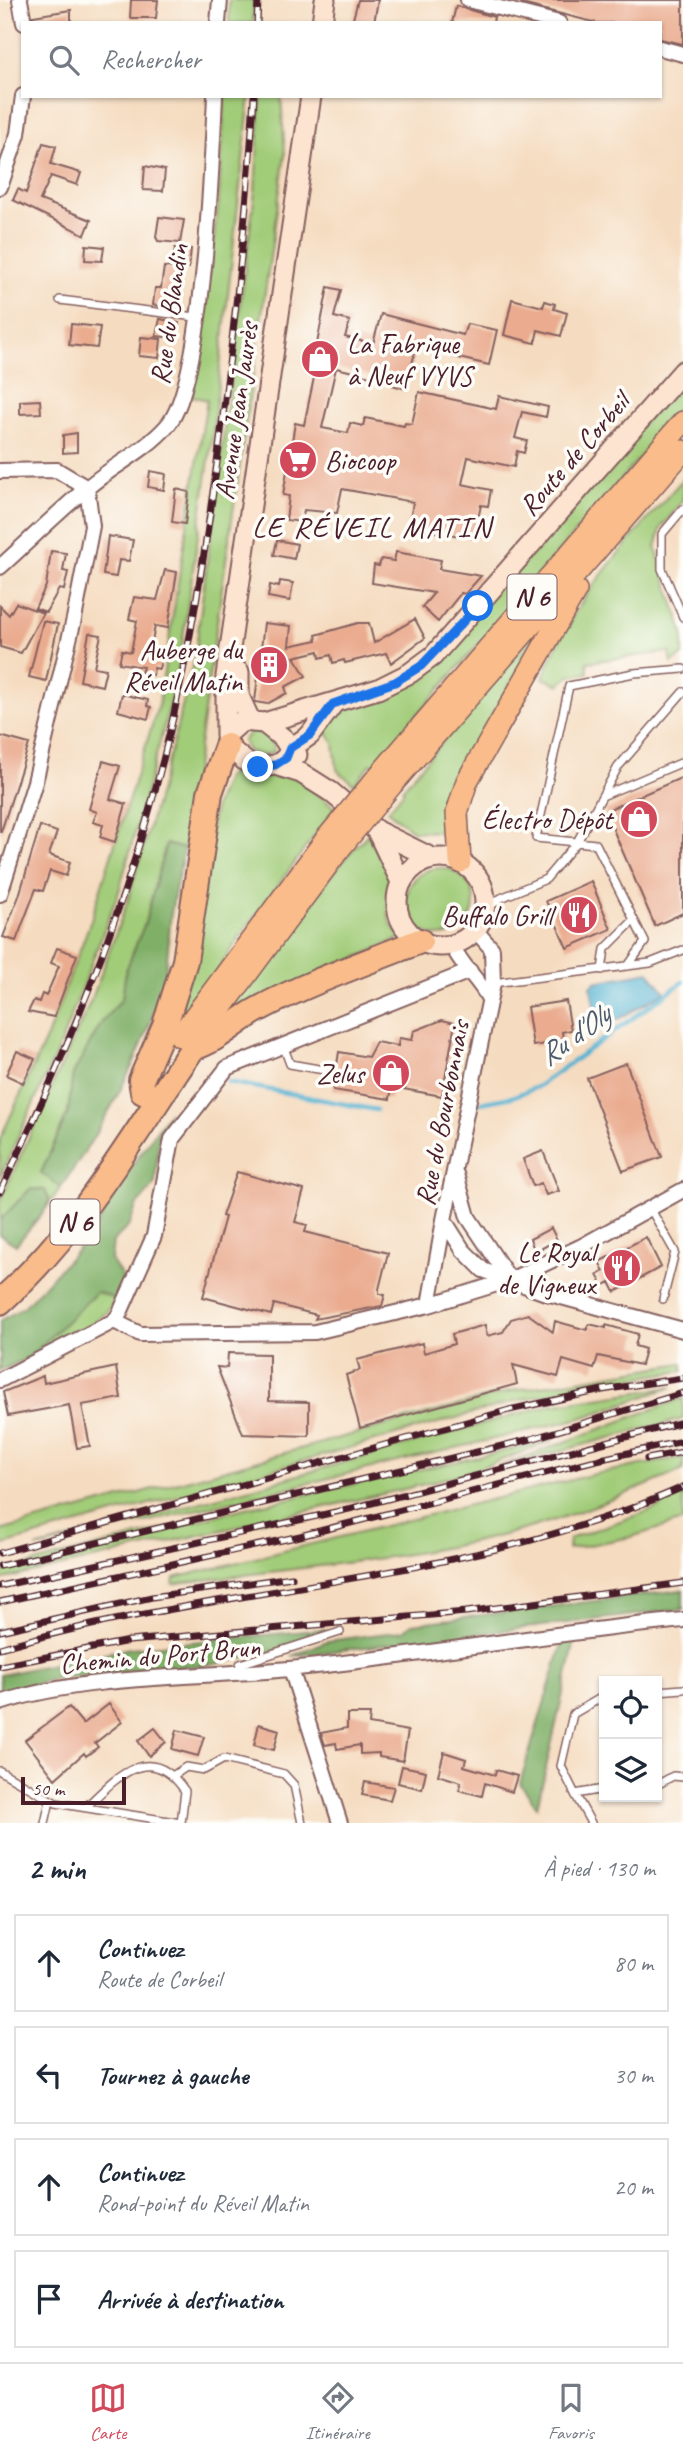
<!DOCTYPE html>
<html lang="fr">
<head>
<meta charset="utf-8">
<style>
  :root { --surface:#fff; --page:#f6f6f7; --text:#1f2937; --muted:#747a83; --line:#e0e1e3; --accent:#d1495b }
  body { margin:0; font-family:Caveat,sans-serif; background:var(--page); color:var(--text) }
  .controls { position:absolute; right:21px; bottom:21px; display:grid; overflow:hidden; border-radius:0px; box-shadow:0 2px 5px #0004 }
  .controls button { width:63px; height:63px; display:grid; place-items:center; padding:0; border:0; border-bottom:2px solid var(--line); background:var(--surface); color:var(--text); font:35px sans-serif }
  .scale { position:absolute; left:21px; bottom:18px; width:105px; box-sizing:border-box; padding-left:7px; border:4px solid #4a1f2b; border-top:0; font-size:19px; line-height:24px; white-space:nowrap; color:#4a1f2b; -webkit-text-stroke:5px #fdfcf7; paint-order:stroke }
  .stop { position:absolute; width:21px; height:21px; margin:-16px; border:5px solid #1a73e8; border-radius:50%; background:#fff }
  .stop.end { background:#1a73e8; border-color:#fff; box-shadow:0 2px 7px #0008 }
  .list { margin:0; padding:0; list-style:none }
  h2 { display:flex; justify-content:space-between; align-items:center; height:91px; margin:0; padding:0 28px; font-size:30px }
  h2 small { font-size:23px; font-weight:400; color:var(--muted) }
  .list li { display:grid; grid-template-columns:46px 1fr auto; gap:21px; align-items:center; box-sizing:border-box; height:98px; margin:0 14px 14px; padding:0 14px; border:2px solid var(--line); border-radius:0px }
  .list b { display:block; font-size:26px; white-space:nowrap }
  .list p { margin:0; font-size:23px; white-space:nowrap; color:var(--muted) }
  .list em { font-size:23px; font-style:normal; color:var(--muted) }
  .icon { flex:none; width:38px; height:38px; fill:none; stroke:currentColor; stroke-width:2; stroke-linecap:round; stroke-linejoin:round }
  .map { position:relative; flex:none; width:683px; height:1823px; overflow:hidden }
  .search { position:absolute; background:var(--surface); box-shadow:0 2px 5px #0004; left:21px; right:21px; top:21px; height:77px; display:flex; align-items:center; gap:18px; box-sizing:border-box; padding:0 24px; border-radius:0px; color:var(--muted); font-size:26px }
  .sheet { height:539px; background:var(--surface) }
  nav { display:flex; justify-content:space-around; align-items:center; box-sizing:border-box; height:98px; border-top:2px solid var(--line); background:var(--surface); font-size:19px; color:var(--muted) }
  nav a { display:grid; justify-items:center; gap:4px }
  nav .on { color:var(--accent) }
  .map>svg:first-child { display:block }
  .green { fill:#a1cc78; stroke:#767652; stroke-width:2 }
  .forest { fill:#80b068; stroke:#65684a; stroke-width:2 }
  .water { fill:#52b2d1; stroke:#4e687e; stroke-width:2 }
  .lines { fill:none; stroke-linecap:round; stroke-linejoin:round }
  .stream { stroke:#52b2d1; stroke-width:4.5 }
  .building { fill:#eaab8f }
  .lane-casing { stroke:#86615f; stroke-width:10 }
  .street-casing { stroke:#86615f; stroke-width:18 }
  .secondary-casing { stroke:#86615f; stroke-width:23 }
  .primary-casing { stroke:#86615f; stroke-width:24 }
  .highway-casing { stroke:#86615f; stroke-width:28 }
  .lane { stroke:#fff; stroke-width:7 }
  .street { stroke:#fff; stroke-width:14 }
  .secondary { stroke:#fde4d0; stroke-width:19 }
  .primary { stroke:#f9bc8a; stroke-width:21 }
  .highway { stroke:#f9bc8a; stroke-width:24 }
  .rail-casing { stroke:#4a1f2b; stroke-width:7 }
  .rail { stroke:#fdfcf7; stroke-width:4.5; stroke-dasharray:13; stroke-linecap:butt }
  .primary-bridge-casing { stroke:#86615f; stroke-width:24; stroke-linecap:butt }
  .primary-bridge { stroke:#f9bc8a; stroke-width:21 }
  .route { stroke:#1a73e8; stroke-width:9 }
  .labels { text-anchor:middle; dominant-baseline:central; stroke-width:7; stroke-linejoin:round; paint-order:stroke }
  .shield { fill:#fdfcf7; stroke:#806168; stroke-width:2 }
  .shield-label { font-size:26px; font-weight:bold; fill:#4a1f2b }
  .street-label { font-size:28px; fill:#4a1f2b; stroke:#fdfcf7 }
  .poi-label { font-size:28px; fill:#4a1f2b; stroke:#fdfcf7; text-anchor:end }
  .neighbourhood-label { font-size:30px; letter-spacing:2px; fill:#4a1f2b; stroke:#fdfcf7 }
  .water-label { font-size:30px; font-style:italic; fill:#4d5a6d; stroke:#fdfcf7 }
</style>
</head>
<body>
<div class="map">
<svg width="683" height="1823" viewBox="0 0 683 1823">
  <rect width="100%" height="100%" fill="#fdfcf7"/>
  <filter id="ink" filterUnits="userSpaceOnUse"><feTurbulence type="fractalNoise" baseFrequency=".0143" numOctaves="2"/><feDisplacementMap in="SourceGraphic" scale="14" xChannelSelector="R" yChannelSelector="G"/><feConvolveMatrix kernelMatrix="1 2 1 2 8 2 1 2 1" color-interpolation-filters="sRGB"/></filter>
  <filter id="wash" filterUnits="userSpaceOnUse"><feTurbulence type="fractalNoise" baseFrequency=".00686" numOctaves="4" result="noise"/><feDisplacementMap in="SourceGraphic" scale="28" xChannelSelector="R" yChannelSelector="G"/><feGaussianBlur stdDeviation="1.57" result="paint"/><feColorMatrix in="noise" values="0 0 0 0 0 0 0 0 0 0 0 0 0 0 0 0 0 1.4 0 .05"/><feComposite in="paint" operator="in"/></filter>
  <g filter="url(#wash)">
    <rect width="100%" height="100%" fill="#f5dbbf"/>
    <path class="green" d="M 229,0 L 254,0 L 253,23 L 229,23 Z
      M 225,96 L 250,96 L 212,439 L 177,679 L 119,891 L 60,1045 L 0,1177 L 0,1139 L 47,1037 L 90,923 L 159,703 L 207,400 L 192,396 L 219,200 Z
      M 261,96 L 281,96 L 285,155 L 184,849 L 166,844 L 145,923 L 126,970 L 122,999 L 102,1022 L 73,1074 L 68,1113 L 41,1173 L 61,1187 L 45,1210 L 49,1199 L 0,1220 L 0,1201 L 93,996 L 128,900 L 172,747 L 195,655 L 255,191 Z
      M 683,381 L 683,403 L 660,434 L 374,765 L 371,764 L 354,784 L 337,770 L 334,743 L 323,728 C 341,707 370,699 395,689 Z
      M 683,479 L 683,500 L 661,528 L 656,548 L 683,633 L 683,655 L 672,663 L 670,652 L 587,662 L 588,673 L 570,676 L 559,685 L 543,678 C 571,600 629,541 683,479 Z
      M 551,615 L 469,753 L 451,799 L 446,832 L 413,831 L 388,811 L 404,791 L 402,789 Z
      M 251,731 L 260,732 L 273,743 L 274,752 L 260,756 L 248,751 L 243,741 Z
      M 236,770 L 286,773 L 300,780 L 335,808 L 244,931 L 183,1021 L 178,1022 L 215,806 L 226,778 Z
      M 368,834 C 374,847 389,867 390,880 C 390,901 381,923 403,937 L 232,1014 L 229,1007 L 348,855 Z
      M406 902a34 34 0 1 1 68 0a34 34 0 1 1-68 0Z
      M 97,1291 L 118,1300 C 95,1328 60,1343 28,1358 Z
      M 683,1363 L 683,1371 L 591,1384 L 513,1402 L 0,1546 L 0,1531 L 511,1391 Z
      M 672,1387 L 581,1418 L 36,1548 L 550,1405 Z
      M 683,1398 L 683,1419 L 498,1467 Z
      M 554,1440 L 472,1471 L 409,1488 L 0,1580 L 0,1572 L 237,1510 Z
      M 683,1457 L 683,1470 C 630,1493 575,1515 519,1531 C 407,1561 288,1568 173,1584 L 174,1578 L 595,1474 Z
      M 683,1494 L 683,1521 L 631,1537 L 568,1549 L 569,1539 L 657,1508 Z"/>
    <path class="forest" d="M 166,844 L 184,849 C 179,874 172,898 170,923 C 168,945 168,966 162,987 C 142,1057 103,1127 61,1187 L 41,1173 L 68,1113 L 73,1074 L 102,1022 L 122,999 L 126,970 L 145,923 Z
      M 169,1113 L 174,1117 L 159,1136 L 155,1183 L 136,1207 L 129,1226 L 113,1241 L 111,1260 L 127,1284 L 118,1300 L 97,1292 L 28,1358 L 0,1371 L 0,1321 L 25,1306 L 91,1235 L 131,1167 Z
      M 30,1189 L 45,1190 L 49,1199 L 45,1210 L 16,1245 L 0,1235 L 0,1220 Z
      M 683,1590 L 683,1609 L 292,1656 L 327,1641 L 403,1631 L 412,1624 Z
      M 327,1629 L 286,1648 L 217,1664 L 56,1678 L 0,1695 L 0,1675 L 130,1648 Z
      M 575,1641 L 537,1807 L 520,1783 L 562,1644 Z"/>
    <path class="water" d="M 649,972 L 665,992 L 598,1031 L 591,986 L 595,982 Z"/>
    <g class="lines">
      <path class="stream" d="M 228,1082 L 376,1110
        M 480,1103 L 512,1097 L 537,1087 L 683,982"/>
    </g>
    <g id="blocks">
      <path class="building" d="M 131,0 L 158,0 L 156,18 L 130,18 Z
        M 358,0 L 378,0 L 374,23 L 352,23 Z
        M 523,0 L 683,0 L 683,44 L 660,39 L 660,23 L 597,23 L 522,4 Z
        M 456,6 L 494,17 L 493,23 L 452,23 Z
        M 71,10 L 71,23 L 33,23 L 33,16 Z
        M 43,143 L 56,146 L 51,164 L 81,173 L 77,185 L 51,176 L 40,200 L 91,220 L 85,235 L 13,200 L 18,189 L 26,193 Z
        M 145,166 L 165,170 L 163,191 L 143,190 Z
        M 159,217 L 184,220 L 180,243 L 158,241 L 156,237 Z
        M 86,245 L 104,247 L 102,261 L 85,260 Z
        M 175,248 L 191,249 L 189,268 L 173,266 Z
        M 164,267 L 180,268 L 175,308 L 153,305 L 155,288 L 161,288 Z
        M 328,287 L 341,290 L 334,317 L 350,321 L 345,337 L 373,344 L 381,314 L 463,335 L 467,324 L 497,330 L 489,365 L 416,348 L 406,389 L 392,385 L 392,381 L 336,368 L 322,428 L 348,433 L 350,423 L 363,426 L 365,418 L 404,426 L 405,423 L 412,424 L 419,392 L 496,409 L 499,396 L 548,407 L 546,417 L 522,412 L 515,438 L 527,441 L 524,453 L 517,451 L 514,467 L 468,457 L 462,484 L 491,490 L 488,506 L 481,505 L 474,538 L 409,528 L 413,502 L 342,489 L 337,513 L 304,510 L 302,522 L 286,520 L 289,496 L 283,495 L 295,423 L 304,425 L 316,368 L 302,365 L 304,351 L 315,354 Z
        M 512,299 L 543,307 L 545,301 L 555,304 L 554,309 L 567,313 L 561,336 L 538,330 L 535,343 L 504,335 Z
        M 160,319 L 179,323 L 176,338 L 156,336 Z
        M 71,324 L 100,327 L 97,348 L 69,345 Z
        M 141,337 L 161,339 L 159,358 L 139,356 Z
        M 40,400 L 41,413 L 20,414 L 20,401 Z
        M 77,433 L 77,452 L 63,453 L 63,435 Z
        M 150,471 L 166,474 L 164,490 L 148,487 Z
        M 176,489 L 189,492 L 185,524 L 172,522 Z
        M 108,536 L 133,540 L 129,561 L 119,560 L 116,577 L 103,575 Z
        M 277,540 L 297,544 L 294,559 L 274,555 Z
        M 51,551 L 66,553 L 63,571 L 68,572 L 64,590 L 59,589 L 46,612 L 35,608 L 46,586 Z
        M 396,552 L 441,560 L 439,569 L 481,576 L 465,594 L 461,593 L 438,622 L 422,607 L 434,593 L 372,583 L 374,565 L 379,566 L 381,559 L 394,561 Z
        M 165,570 L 177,572 L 168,628 L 155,626 L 150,652 L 162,655 L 159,669 L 154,668 L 153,675 L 141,673 L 143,667 L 119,663 L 122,650 L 131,652 L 137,621 L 129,619 L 134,597 L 157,600 Z
        M 280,581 L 293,583 L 290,601 L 268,597 L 270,585 L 279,587 Z
        M 16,603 L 43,613 L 21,653 L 0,647 L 0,606 L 9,615 Z
        M 415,619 L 425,638 L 391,663 L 386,653 L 345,663 L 344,660 L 333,663 L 331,655 L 320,658 L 319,651 L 294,657 L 306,676 L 285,687 L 287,693 L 267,704 L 255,702 L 264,623 L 291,626 L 289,646 L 317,640 L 316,635 L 358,623 L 369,623 L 374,643 Z
        M 43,621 L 58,624 L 46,681 L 29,677 Z
        M 89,633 L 101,635 L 94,667 L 106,669 L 102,686 L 80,681 Z
        M 122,694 L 148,700 L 147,706 L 151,707 L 148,719 L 118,711 Z
        M 0,736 L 29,744 L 1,832 L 0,832 Z
        M 103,761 L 120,766 L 110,799 L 126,804 L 115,842 L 100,837 L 103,825 L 93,822 L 97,812 L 89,809 Z
        M 683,777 L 683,913 L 655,926 L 605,811 Z
        M 40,826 L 57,832 L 49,855 L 70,862 L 66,876 L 50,871 L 43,891 L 36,889 L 16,941 L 3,937 L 19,896 Z
        M 591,881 L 611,929 L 567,948 L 546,901 Z
        M 57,948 L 77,955 L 54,1017 L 28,1012 L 34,1000 L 39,1002 L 42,994 L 46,996 L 59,966 L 51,963 Z
        M 566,1001 L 571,1030 L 562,1032 L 563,1041 L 533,1046 L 527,1007 Z
        M 442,1020 L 455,1023 L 442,1096 L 392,1087 L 390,1099 L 333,1090 L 339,1052 L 368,1057 L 376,1042 L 398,1046 L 399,1038 L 412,1040 L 414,1031 Z
        M 17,1051 L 35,1059 L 23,1083 L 6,1075 Z
        M 626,1063 L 662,1157 L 623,1171 L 587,1078 Z
        M 543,1151 L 559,1191 L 546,1195 L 541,1183 L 533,1186 L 523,1159 Z
        M 237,1172 L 304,1190 L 295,1222 L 307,1225 L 305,1232 L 388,1253 L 379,1289 L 379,1294 L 385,1295 L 382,1306 L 315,1319 L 317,1315 L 274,1304 L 271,1315 L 203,1297 L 225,1217 L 222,1216 Z
        M 551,1228 L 557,1240 L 535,1252 L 530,1239 Z
        M 646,1237 L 661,1267 L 615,1292 L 610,1282 L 603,1286 L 597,1275 L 604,1271 L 599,1262 Z
        M 528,1314 L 553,1332 L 555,1321 L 587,1330 L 589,1324 L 606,1328 L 606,1325 L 638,1334 L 635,1346 L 645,1349 L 641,1365 L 598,1356 L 594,1369 L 563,1360 L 558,1377 L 513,1365 L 517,1384 L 360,1428 L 346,1375 L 360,1370 L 357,1360 L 422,1343 L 424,1353 L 454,1344 L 452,1334 L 485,1325 L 487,1336 L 503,1332 L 511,1319 Z
        M 228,1353 L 269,1354 L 269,1401 L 309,1402 L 309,1436 L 243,1434 L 217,1367 L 227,1368 Z
        M 116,1367 L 121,1398 L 82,1405 L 90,1446 L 77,1448 L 69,1405 L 8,1416 L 3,1392 L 43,1376 L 44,1383 Z
        M 109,1704 L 122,1722 L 95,1743 L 98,1747 L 86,1756 L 84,1753 L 55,1779 L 25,1740 L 69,1707 L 83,1724 Z
        M 347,1714 L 370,1714 L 369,1724 L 408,1731 L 403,1761 L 379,1757 L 379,1753 L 360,1754 L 360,1745 L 337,1749 L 336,1743 L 325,1745 L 321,1733 L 347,1728 Z
        M 259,1724 L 279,1730 L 274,1750 L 254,1745 Z
        M 155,1728 L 166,1742 L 149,1756 L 138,1741 Z
        M 177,1730 L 204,1737 L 198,1756 L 172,1749 Z
        M 444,1752 L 466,1759 L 464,1766 L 495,1775 L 496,1770 L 517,1776 L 512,1792 L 485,1783 L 482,1796 L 459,1790 L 461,1782 L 438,1775 Z
        M 402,1766 L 426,1771 L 422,1789 L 398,1783 Z
        M 365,1782 L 394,1787 L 390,1800 L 362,1795 Z"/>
    </g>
  </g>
  <g filter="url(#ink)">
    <use href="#blocks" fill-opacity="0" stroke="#86615f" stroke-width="2"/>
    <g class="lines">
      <defs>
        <path id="lane" d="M 60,300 L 196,317
          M 683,509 L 662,534 L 662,569 L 683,617
          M 602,796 L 683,762
          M 484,911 L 501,898 L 546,879 L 577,842 L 618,767 L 683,692
          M 628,966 L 645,942 L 596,844 L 536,838 L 569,686 L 634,673 L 683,669
          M 602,970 L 605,949 L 633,921
          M 493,983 L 650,963 L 683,950
          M 283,1045 L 290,1064 L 330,1071
          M 650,1208 L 675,1252 L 663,1299
          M 238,1673 L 240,1664 L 340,1632
          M 657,1691 L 683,1689
          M 0,1771 L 56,1803 L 181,1823
          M 174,1775 L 186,1767 L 204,1770 L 224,1759 L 284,1774 L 294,1785 L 302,1823
          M 657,1785 L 673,1776 L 683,1777
          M 575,1794 L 561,1766 L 573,1714 L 604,1696
          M 86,1807 C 117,1777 150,1740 185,1791 L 181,1823
          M 45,1823 L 50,1801
          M 591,1823 L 575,1794 L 604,1789"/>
        <path id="street" d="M 20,0 L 24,23
          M 468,0 L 559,23
          M 218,23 L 220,0
          M 660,48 L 683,54
          M 0,187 L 18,134 L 23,96
          M 0,471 L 57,470 L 87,488
          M 0,567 C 29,541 57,513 87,488 C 112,466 144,452 167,426 C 204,385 212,159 215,96
          M 0,894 L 35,782 L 74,619 L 92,526 L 87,488
          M 475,930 L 492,949 L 493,983 L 444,1220 L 463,1250 L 483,1270 L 543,1292 L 683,1330
          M 452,945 C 461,966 479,979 489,999
          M 456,1174 L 468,1217 L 510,1280
          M 429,1305 L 444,1220
          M 114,1321 L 140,1334 L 315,1332 L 429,1305 L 510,1280 L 580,1247 L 683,1190
          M 0,1380 L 114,1321 L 119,1315 L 154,1236 L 172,1139 L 227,1068 L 470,971
          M 291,1669 L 340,1823
          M 0,1703 C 86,1675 197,1678 289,1669 C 420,1656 551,1633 683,1620"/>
        <path id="secondary" d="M 322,23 L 325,0
          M 239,672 L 239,696 L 250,720
          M 264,723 L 284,739 L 290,749 C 285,767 266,768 250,765 L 227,746 L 226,735 L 242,721 L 264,723 L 378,689 L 410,673 L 433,656 L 683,371
          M 226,735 L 226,676 L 311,96
          M 297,755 L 290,749 L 310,735 L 333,704
          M 275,765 L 301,773 L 331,792 L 377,831 L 432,858
          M 377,831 L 401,882
          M397 902a44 44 0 1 1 88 0a44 44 0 1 1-88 0Z"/>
        <path id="primary" d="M 382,772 L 683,422
          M 394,782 L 683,451
          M 460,862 L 457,813 L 467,781 L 576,590
          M 180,1036 L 327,838
          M 201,1036 L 340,848"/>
        <path id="highway" d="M 193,1048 C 217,1041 235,1022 257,1010 C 309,982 365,963 420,941
          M 143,1092 L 141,1080 L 165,1025 L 185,961 L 210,793 L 227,746
          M 0,1302 C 84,1227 138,1127 201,1036"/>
      </defs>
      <use href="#lane" class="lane-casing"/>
      <use href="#street" class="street-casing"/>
      <use href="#secondary" class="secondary-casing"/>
      <use href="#primary" class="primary-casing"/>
      <use href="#highway" class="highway-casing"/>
      <use href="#lane" class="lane"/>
      <use href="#street" class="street"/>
      <use href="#secondary" class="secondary"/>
      <use href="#primary" class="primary"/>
      <use href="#highway" class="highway"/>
      <defs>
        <path id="rail" d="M 257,23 L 258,0
          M 0,1192 C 68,1052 126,907 164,756 C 195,630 213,503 228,374 C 239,282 249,189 254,96
          M 647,1459 L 683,1452
          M 0,1553 L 509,1410 L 602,1390 L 683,1378
          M 0,1566 L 531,1439 L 683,1393
          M 0,1586 L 349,1509 L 683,1422
          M 0,1602 L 300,1536 L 592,1461 L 683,1441
          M 0,1631 L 152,1597 L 292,1577
          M 0,1648 C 225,1583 467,1584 683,1487
          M 0,1666 L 129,1641 L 466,1612 L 683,1583"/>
      </defs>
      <use href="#rail" class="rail-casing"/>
      <use href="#rail" class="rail"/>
      <defs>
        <path id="primary-bridge" d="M 327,838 L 382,772
          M 340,848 L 394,782"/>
      </defs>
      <use href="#primary-bridge" class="primary-bridge-casing"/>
      <use href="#primary-bridge" class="primary-bridge"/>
    </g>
  </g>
  <g class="lines" filter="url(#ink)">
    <path class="route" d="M 258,767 L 275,765 L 286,758 L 290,748 L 310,735 L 333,704 L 395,682 L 421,666 L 478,606"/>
  </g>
  <defs>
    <symbol id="shop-disc" viewBox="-11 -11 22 22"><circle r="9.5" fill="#d1495b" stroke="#fdfcf7"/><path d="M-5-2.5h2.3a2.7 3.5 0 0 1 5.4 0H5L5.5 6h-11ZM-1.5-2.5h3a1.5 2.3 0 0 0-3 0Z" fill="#fff"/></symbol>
    <symbol id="supermarket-disc" viewBox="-11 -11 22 22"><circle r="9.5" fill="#d1495b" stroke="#fdfcf7"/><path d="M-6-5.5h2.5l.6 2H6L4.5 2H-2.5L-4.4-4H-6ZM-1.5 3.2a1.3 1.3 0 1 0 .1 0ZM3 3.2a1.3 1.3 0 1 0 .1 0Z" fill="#fff"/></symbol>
    <symbol id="building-disc" viewBox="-11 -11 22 22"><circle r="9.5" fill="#d1495b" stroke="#fdfcf7"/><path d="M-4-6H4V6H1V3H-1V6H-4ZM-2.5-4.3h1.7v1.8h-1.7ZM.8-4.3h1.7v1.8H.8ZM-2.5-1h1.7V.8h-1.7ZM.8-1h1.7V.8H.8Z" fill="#fff"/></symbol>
    <symbol id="restaurant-disc" viewBox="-11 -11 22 22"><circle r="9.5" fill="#d1495b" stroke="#fdfcf7"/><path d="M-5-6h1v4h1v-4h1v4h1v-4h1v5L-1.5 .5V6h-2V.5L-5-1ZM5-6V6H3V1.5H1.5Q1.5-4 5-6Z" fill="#fff"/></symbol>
  </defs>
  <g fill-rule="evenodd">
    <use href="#shop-disc" x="298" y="337" width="44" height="44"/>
    <use href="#supermarket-disc" x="276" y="438" width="44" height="44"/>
    <use href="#building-disc" x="247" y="643" width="44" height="44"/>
    <use href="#shop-disc" x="617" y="797" width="44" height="44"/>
    <use href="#restaurant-disc" x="557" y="893" width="44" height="44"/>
    <use href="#shop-disc" x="369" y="1051" width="44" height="44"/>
    <use href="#restaurant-disc" x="600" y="1246" width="44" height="44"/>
  </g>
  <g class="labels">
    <g class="shield">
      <rect x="507.5" y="574.5" width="49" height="45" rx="5"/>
      <rect x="50.5" y="1199.5" width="49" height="45" rx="5"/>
    </g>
    <g class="shield-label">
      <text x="532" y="597">N 6</text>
      <text x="75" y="1222">N 6</text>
    </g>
    <g class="street-label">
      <text transform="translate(169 314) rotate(-82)">Rue du Blandin</text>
      <text transform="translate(236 411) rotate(-82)">Avenue Jean Jaurès</text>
      <text transform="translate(574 454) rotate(-49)">Route de Corbeil</text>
      <text transform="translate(442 1113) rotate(-79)">Rue du Bourbonnais</text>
      <text transform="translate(160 1655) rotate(-5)">Chemin du Port Brun</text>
    </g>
    <g class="poi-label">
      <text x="347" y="343" text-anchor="start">La Fabrique<tspan x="347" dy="32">à Neuf VYVS</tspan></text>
      <text x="325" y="460" text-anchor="start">Biocoop</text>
      <text x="242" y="649">Auberge du<tspan x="242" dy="32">Réveil Matin</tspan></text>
      <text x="612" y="819">Électro Dépôt</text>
      <text x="552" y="915">Buffalo Grill</text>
      <text x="364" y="1073">Zelus</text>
      <text x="595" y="1252">Le Royal<tspan x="595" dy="32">de Vigneux</tspan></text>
    </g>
    <g class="neighbourhood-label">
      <text x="372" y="527">LE RÉVEIL MATIN</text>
    </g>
    <g class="water-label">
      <text transform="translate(574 1035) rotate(-36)">Ru d'Oly</text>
    </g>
  </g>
</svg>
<div class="controls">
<button><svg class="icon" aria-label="locate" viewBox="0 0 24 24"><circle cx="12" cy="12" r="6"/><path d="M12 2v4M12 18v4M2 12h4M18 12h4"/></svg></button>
<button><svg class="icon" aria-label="layers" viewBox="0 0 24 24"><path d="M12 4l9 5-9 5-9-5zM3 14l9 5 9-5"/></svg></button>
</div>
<div class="scale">50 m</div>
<div class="stop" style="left:478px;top:606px"></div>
<div class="stop end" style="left:258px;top:767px"></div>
<div class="search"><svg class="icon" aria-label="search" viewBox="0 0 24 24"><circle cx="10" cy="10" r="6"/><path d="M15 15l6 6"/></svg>Rechercher</div>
</div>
<section class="sheet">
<h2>2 min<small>À pied · 130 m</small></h2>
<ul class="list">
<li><svg class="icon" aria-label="ahead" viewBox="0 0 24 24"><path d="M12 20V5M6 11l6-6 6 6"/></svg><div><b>Continuez</b><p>Route de Corbeil</p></div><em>80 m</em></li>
<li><svg class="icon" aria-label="left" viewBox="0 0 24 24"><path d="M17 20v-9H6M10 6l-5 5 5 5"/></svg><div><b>Tournez à gauche</b></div><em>30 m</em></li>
<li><svg class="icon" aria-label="ahead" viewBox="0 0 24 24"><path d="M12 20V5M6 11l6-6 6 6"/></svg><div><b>Continuez</b><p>Rond-point du Réveil Matin</p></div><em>20 m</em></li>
<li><svg class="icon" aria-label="arrive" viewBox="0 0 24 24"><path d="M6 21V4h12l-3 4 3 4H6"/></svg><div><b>Arrivée à destination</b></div></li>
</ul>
</section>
<nav>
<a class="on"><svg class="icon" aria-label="map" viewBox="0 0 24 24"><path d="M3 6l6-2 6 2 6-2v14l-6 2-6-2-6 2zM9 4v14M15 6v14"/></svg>Carte</a>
<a><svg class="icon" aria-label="directions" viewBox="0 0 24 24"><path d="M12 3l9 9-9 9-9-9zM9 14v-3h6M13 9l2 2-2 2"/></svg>Itinéraire</a>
<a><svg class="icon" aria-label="saved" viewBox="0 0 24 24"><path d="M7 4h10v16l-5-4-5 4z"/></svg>Favoris</a>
</nav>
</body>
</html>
